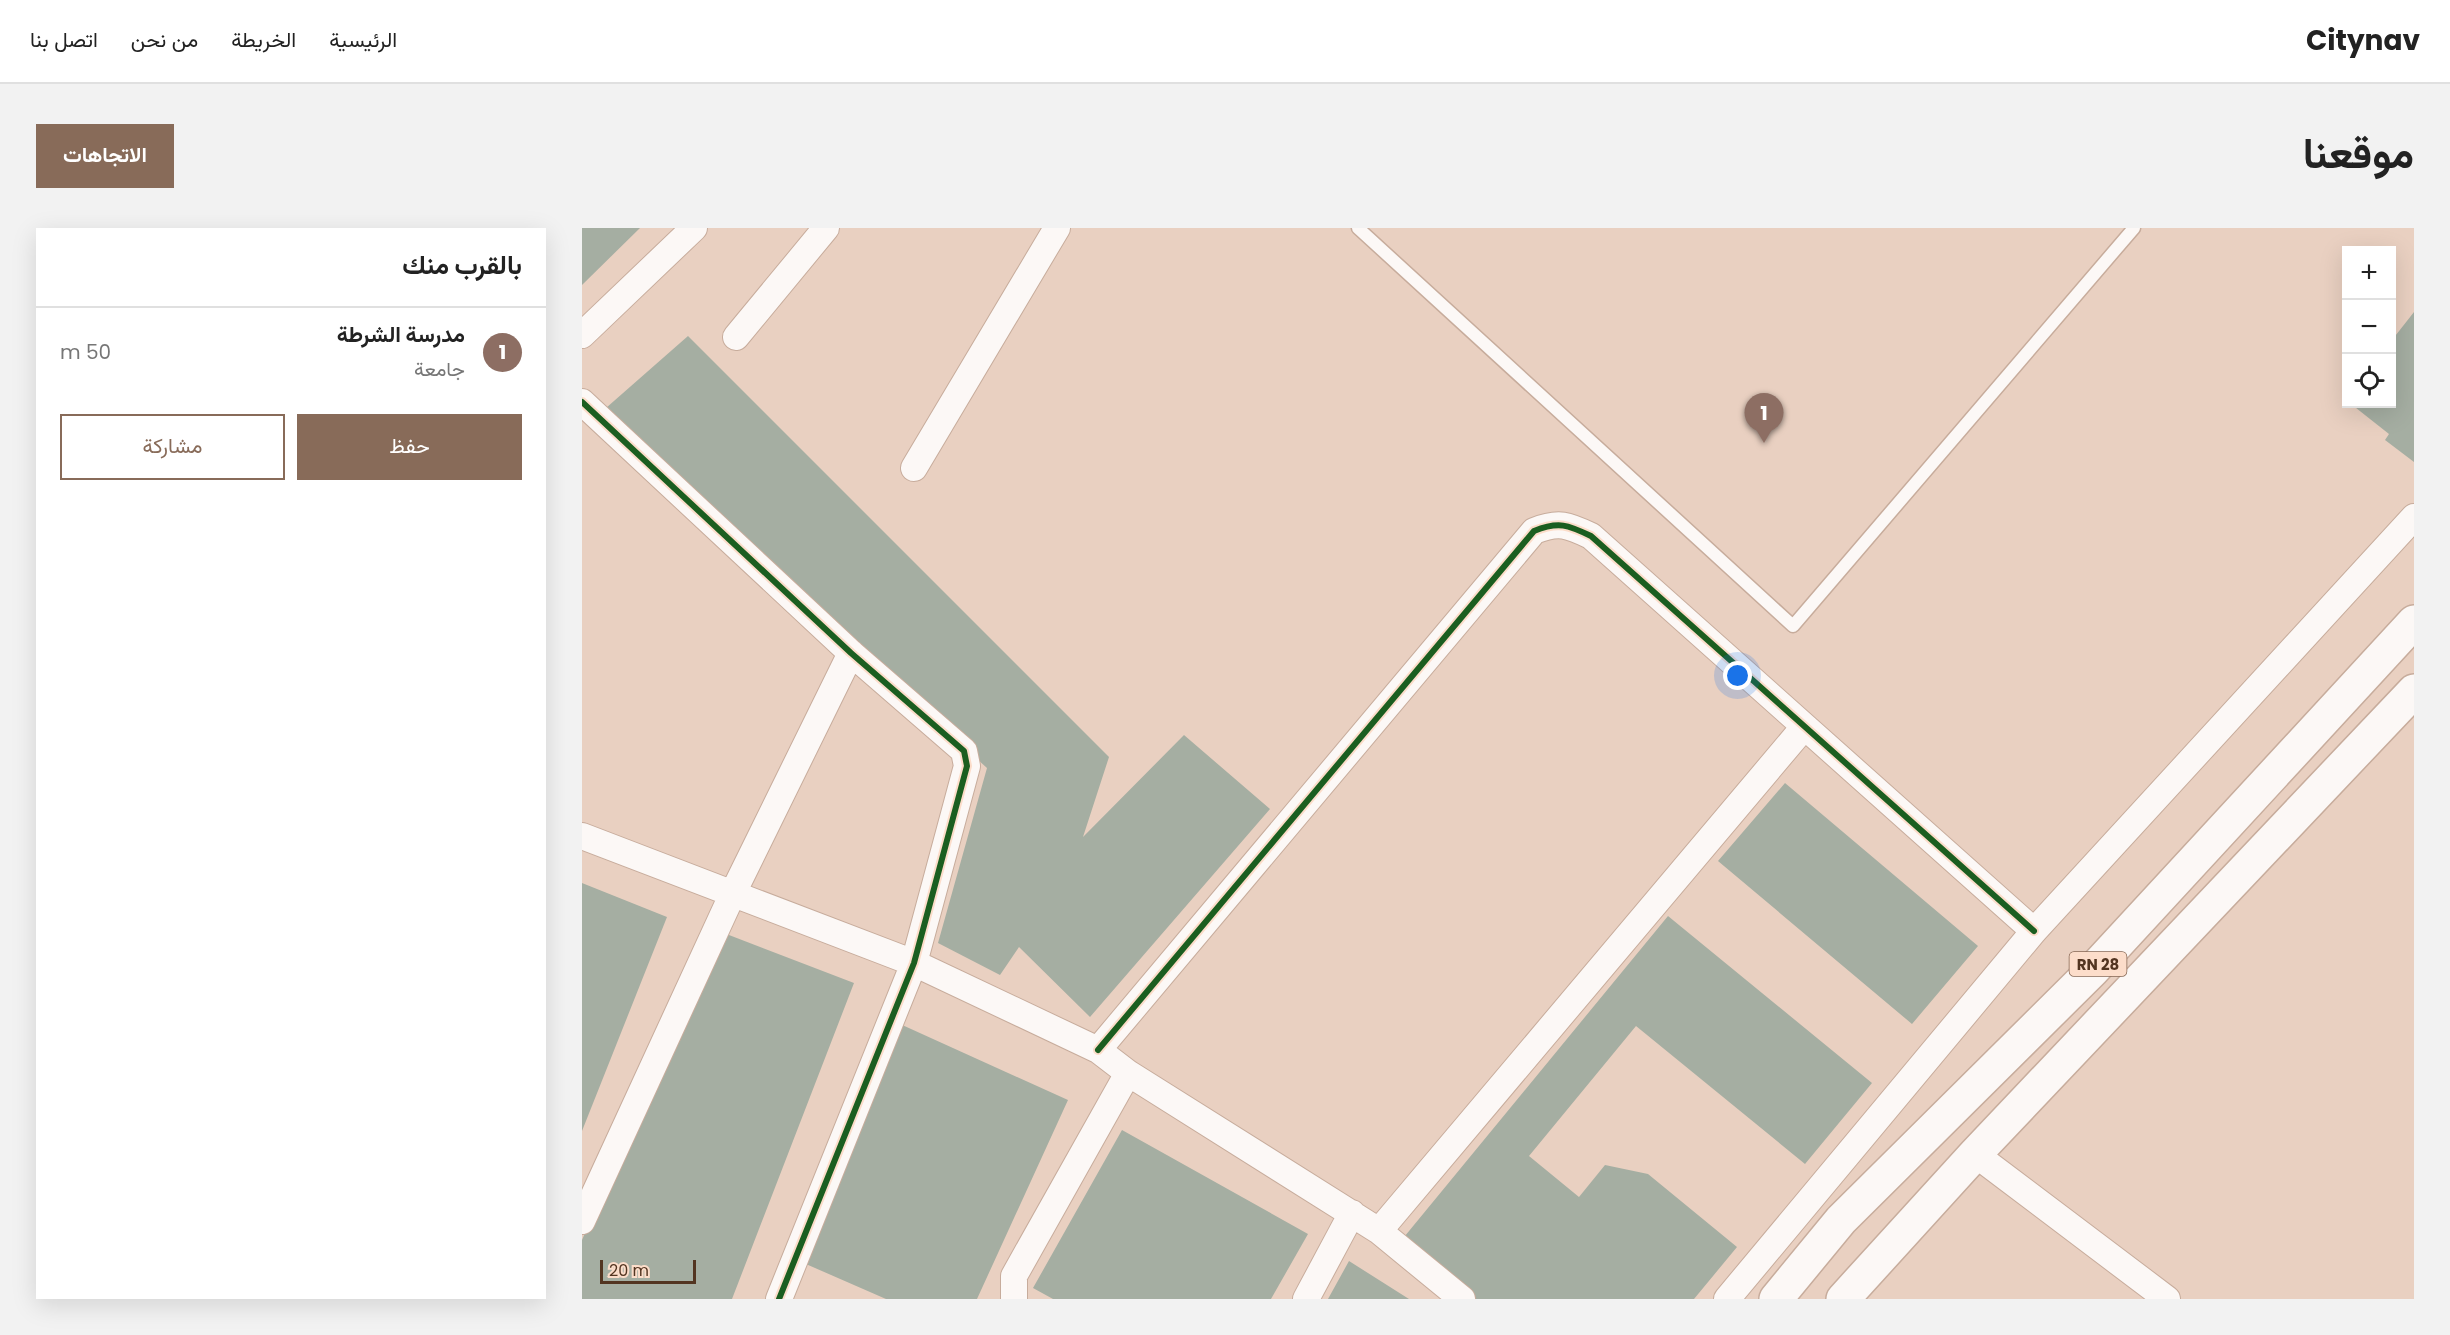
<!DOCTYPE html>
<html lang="ar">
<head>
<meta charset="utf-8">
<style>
  :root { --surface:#fff; --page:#f2f2f2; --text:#222; --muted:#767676; --line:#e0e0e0; --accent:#886b59 }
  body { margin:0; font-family:Poppins,Vazirmatn,sans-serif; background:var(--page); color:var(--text); direction:rtl }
  .controls { position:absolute; right:18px; top:18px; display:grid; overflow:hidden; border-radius:0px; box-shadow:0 6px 24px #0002 }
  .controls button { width:54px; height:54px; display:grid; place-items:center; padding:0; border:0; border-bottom:2px solid var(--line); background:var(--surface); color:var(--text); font:30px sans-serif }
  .scale { position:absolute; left:18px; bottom:15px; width:96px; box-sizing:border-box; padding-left:6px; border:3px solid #533521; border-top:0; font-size:16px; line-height:21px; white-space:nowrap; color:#533521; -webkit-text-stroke:4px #fcddca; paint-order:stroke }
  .you { position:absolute; left:1156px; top:448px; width:21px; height:21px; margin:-15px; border:4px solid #fff; border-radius:50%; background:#1a73e8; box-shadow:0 0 0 9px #1a73e833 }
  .badge { display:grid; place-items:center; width:39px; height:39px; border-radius:50%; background:var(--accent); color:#fff; font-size:20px; font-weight:700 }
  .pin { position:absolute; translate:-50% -50px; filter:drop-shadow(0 2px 3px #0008) }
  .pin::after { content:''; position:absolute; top:32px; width:21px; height:18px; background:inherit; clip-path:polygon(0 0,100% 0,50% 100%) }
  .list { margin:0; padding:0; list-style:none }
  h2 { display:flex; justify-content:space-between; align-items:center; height:78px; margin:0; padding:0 24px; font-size:26px }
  h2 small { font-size:20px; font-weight:400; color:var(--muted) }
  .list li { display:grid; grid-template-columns:39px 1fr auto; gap:18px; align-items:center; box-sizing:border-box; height:90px; padding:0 24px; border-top:2px solid var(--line) }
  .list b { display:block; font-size:22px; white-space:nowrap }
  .list p { margin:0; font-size:20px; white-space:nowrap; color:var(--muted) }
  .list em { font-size:20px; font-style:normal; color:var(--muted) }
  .actions { display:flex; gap:12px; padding:18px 24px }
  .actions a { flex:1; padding:14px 0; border:2px solid var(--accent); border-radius:0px; text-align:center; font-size:21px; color:var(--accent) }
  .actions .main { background:var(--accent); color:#fff }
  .icon { flex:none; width:33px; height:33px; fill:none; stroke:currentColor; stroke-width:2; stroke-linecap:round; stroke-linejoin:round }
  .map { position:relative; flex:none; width:1832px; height:1071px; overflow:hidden; direction:ltr; border-radius:0px }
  header { display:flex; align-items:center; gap:36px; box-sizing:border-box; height:84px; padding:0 30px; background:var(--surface); border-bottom:2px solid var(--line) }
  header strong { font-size:28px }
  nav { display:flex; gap:33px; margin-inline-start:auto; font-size:21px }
  .intro { display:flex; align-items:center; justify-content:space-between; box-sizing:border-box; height:144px; padding:0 36px }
  h1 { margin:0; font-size:42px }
  .button { padding:15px 27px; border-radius:0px; background:var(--accent); color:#fff; font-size:21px; font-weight:700 }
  main { display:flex; gap:36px; padding:0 36px }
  aside { flex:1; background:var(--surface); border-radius:0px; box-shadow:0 6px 24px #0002 }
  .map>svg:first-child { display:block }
  .building { fill:#a5aea2 }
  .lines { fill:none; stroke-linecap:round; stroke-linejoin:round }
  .lane-casing { stroke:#c7ac9c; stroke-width:15 }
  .street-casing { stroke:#c7ac9c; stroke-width:28 }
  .highway-casing { stroke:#c7ac9c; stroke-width:36 }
  .lane { stroke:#fcf8f6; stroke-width:12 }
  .street { stroke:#fcf8f6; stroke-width:26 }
  .highway { stroke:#fcf8f6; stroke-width:33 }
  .cycleway-casing { stroke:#fcddca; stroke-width:10 }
  .cycleway { stroke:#1b5e20; stroke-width:6 }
  .labels { text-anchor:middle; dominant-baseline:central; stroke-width:4.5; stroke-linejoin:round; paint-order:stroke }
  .shield { fill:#fcddca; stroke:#866754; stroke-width:1.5 }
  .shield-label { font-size:15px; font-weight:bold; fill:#533521 }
</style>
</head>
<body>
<header>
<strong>Citynav</strong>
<nav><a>الرئيسية</a><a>الخريطة</a><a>من نحن</a><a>اتصل بنا</a></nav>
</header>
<div class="intro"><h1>موقعنا</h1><a class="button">الاتجاهات</a></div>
<main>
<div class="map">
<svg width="1832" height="1071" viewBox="0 0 1832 1071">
  <rect width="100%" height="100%" fill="#e9d0c1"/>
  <path class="building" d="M 0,0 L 58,0 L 0,57 Z
    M 1832,84 L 1832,234 L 1803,212 L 1807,206 L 1769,176 L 1810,176 L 1810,112 Z
    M 106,108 L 527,529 L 501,609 L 602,507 L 688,581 L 508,789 L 437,719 L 418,747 L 356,715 L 405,540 L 16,187 Z
    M 1203,555 L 1396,718 L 1330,796 L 1136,633 Z
    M 0,655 L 85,689 L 0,903 Z
    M 1086,688 L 1290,855 L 1223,936 L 1054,798 L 947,928 L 997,969 L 1023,937 L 1066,946 L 1155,1019 L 1112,1071 L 888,1071 L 818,1014 Z
    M 134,702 L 272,755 L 150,1071 L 0,1071 L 0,1012 Z
    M 318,796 L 486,872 L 395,1071 L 304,1071 L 217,1033 Z
    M 540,902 L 726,1006 L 689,1071 L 471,1071 L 451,1060 Z
    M 767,1033 L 827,1071 L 746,1071 Z"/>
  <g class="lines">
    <defs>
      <path id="lane" d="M 776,0 L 1211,398 L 1552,0"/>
      <path id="street" d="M 0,107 L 112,0
        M 154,109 L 244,0
        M 0,174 L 269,425 L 382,523 L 385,538 L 332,735 L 197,1071
        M 332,240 L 475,0
        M 0,608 L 332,735 L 516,822 L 546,845 L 797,1003 L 880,1071
        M 516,822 L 952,303 C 977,293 986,297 1009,308 L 1452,703
        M 1393,926 L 1585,1071
        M 0,993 L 151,665 L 269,425
        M 797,1003 L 1222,499
        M 432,1071 L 432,1048 L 546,845
        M 724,1071 L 770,985
        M 1145,1071 L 1452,703 L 1832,289"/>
      <path id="highway" d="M 1194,1071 L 1259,992 L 1510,743 L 1832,394
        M 1261,1071 L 1393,926 L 1832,463"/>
    </defs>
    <use href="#lane" class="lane-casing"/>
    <use href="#street" class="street-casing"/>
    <use href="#highway" class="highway-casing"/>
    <use href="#lane" class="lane"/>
    <use href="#street" class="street"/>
    <use href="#highway" class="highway"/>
    <defs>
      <path id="cycleway" d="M 0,174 L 269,425 L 382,523 L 385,538 L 332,735 L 197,1071
        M 516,822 L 952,303 C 977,293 986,297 1009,308 L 1452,703"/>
    </defs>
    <use href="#cycleway" class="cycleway-casing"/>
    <use href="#cycleway" class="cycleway"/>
  </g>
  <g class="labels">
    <rect class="shield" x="1487.5" y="724" width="57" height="24" rx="4.5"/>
    <g class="shield-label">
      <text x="1516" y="736">RN 28</text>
    </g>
  </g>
</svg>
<div class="controls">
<button>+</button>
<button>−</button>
<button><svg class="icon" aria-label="locate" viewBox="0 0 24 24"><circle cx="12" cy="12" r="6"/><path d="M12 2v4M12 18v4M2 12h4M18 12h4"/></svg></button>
</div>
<div class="scale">20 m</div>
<div class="you"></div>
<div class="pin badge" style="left:1182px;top:215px;background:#8d6e63">1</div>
</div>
<aside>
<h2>بالقرب منك<small></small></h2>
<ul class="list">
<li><span class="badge" style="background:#8d6e63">1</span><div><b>مدرسة الشرطة</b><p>جامعة</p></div><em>50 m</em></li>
</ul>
<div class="actions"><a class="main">حفظ</a><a>مشاركة</a></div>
</aside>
</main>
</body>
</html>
